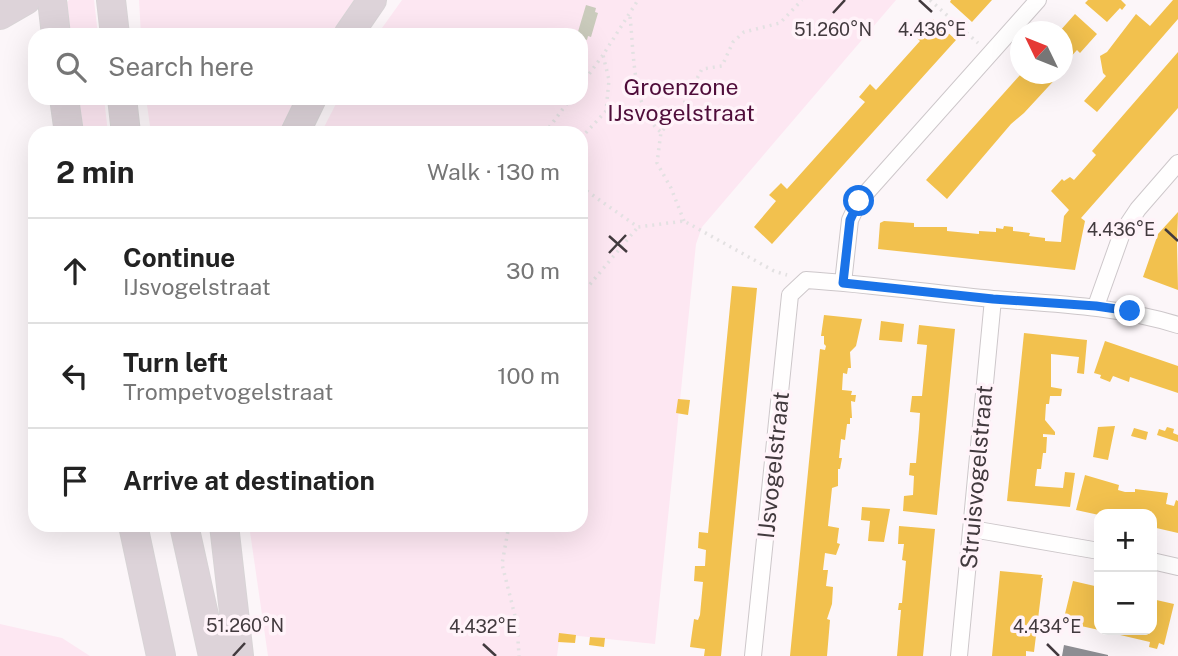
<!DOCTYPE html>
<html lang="en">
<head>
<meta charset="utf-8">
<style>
  :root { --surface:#fff; --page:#f2f2f2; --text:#222; --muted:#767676; --line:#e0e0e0 }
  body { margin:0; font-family:"Public Sans",sans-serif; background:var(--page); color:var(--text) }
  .controls { position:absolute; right:21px; bottom:21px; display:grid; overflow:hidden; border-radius:14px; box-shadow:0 7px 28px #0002 }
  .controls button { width:63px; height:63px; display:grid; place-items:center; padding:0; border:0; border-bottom:2px solid var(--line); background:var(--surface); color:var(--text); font:35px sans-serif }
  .compass { position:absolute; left:1010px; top:21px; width:63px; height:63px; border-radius:50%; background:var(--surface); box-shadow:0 7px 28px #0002; rotate:313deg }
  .stop { position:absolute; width:21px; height:21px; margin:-16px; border:5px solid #1a73e8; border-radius:50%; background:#fff }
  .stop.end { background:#1a73e8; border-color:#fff; box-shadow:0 2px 7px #0008 }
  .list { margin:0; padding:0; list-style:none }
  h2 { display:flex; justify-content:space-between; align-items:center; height:91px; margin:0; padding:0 28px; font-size:30px }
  h2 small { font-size:23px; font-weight:400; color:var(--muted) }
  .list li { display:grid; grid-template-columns:46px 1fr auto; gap:21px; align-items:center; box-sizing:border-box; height:105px; padding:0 28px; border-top:2px solid var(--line) }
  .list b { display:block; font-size:26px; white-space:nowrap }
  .list p { margin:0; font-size:23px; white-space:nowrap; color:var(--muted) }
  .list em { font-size:23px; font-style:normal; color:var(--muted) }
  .icon { flex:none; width:38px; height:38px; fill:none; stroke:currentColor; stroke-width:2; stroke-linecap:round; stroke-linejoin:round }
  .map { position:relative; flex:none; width:1178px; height:656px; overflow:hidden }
  .search { position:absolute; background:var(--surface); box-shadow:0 7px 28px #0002; left:28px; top:28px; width:560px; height:77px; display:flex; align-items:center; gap:18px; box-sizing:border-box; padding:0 24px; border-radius:21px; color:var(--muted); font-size:26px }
  .panel { position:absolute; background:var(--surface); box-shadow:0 7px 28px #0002; left:28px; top:126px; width:560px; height:406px; border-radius:21px }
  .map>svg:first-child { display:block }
  .green { fill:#fde7f2 }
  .homes { fill:#f2c14e }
  .industry { fill:#8d8d92 }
  .building { fill:#cacbbc }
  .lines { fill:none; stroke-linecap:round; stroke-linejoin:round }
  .street-casing { stroke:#cdc7ca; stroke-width:18 }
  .highway-casing { stroke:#d8d4d6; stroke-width:30 }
  .path { stroke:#e3e1e2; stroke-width:3.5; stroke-dasharray:2 5; stroke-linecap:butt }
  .street { stroke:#fffefe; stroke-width:16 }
  .highway { stroke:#ddd3d9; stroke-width:28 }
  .route { stroke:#1a73e8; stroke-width:9 }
  .ticks { fill:none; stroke:#423a3e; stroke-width:2.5 }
  .labels { text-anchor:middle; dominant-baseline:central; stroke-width:7; stroke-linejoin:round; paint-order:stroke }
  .park-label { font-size:23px; fill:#4f0d3a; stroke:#fff3f9 }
  .street-label { font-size:23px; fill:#423a3e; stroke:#fff3f9 }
  .ticks-label { font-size:18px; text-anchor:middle; fill:#423a3e; stroke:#fff3f9; stroke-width:7; stroke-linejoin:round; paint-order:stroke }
</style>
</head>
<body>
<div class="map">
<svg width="1178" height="656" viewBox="0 0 1178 656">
  <rect width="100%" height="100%" fill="#fcf6f9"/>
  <path class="green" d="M 69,0 L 94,0 L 98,35 L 71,35 L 67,2 Z
    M 139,0 L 354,0 L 332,35 L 141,35 Z
    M 402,0 L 896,0 L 702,227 L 696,244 L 655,644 L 560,634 L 557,656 L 268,656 L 249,525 L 581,525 L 581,133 L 321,133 L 339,98 L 581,98 L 581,35 L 377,35 Z
    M 79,98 L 104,98 L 108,133 L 84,133 Z
    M 146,98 L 296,98 L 280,133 L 151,133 Z
    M 0,624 L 62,638 L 90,656 L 0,656 Z"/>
  <path class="homes" d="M 951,0 L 992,0 L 972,22 L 950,2 Z
    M 1088,0 L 1121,0 L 1126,5 L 1122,10 L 1120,8 L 1107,22 L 1085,3 Z
    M 1173,0 L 1178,0 L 1178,19 L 1097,112 L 1084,101 L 1106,76 L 1103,73 L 1100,56 L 1107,52 L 1136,14 L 1150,26 Z
    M 1075,14 L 1097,34 L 1080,53 L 1077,50 L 1066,62 L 1068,64 L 1063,71 L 1063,32 L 1059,32 Z
    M 933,19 L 956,40 L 772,244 L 754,227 L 776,201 L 769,195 L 781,183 L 787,189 L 865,102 L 859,97 L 870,84 L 876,90 L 920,41 L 917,38 Z
    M 1178,52 L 1178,108 L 1081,218 L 1085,221 L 1075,270 L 878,249 L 880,223 L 884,221 L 914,223 L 914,227 L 947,227 L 947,231 L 979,234 L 979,231 L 996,232 L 996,228 L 1003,229 L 1004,226 L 1013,227 L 1013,231 L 1030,233 L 1029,236 L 1045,238 L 1045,241 L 1061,242 L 1064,216 L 1069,210 L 1051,191 L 1062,179 L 1064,181 L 1070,177 L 1074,180 L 1096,155 L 1092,151 Z
    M 1021,74 L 1060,74 L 1024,113 L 1011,124 L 947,199 L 926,180 Z
    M 1178,212 L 1177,243 L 1178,290 L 1143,277 L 1158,234 Z
    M 732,286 L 757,288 L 721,656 L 704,656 L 705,649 L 690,647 L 694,619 L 698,620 L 700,615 L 703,582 L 694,581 L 695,566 L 705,566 L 706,550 L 698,548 L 699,532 L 708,533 Z
    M 824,315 L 862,319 L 856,346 L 850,352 L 851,368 L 848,368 L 847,374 L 843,373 L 842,390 L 852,391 L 851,395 L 856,395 L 855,402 L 851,401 L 852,418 L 850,418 L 850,424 L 847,424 L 845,440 L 841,439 L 839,458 L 842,458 L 840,469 L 838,469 L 838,486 L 832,488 L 828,526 L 839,528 L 837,543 L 840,544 L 836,555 L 825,553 L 823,570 L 828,570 L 826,586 L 833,587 L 832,604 L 827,619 L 830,620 L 827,656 L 790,656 L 820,349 L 825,350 L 826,346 L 824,344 L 824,336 L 821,336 Z
    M 881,321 L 904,324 L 902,342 L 879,340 Z
    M 919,325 L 955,329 L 937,515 L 903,511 L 904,496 L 913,495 L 914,476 L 909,475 L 910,463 L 916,463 L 919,429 L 920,413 L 910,412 L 912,396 L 922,396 L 927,345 L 917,344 Z
    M 1024,333 L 1087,340 L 1084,374 L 1077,373 L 1079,357 L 1051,354 L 1051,387 L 1062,389 L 1061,396 L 1050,396 L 1049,404 L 1046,404 L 1045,420 L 1055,432 L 1055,435 L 1043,434 L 1043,437 L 1047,437 L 1046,453 L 1043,453 L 1041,469 L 1037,469 L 1035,486 L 1063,488 L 1065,472 L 1075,473 L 1070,507 L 1007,501 Z
    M 1105,341 L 1178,366 L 1178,393 L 1130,377 L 1129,382 L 1113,376 L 1110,382 L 1100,378 L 1101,375 L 1094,373 Z
    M 678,399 L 690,400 L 688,415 L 676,413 Z
    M 1115,426 L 1108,460 L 1093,457 L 1098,427 Z
    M 1167,427 L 1174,429 L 1173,433 L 1178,435 L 1178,442 L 1157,435 L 1159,429 L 1165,431 Z
    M 1134,428 L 1148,432 L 1146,440 L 1131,436 Z
    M 1085,475 L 1119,485 L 1118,490 L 1125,492 L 1135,492 L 1135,489 L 1168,493 L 1166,504 L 1174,506 L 1176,500 L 1178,501 L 1178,533 L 1152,527 L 1152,514 L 1099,515 L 1076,510 Z
    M 862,507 L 890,509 L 884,542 L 868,541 L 870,521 L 861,520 Z
    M 899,526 L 935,529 L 923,656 L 897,656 L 901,610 L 898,610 L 899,603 L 902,603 L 906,561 L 902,560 L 904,544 L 898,544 Z
    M 1000,571 L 1042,575 L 1041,578 L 1043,578 L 1034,652 L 1026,651 L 1026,656 L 992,656 Z
    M 1073,581 L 1099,587 L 1099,630 L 1063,622 Z
    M 1152,599 L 1174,604 L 1164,645 L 1159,643 L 1157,649 L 1149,647 L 1150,642 L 1103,631 L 1152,630 Z
    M 559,633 L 576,635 L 575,643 L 558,642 Z
    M 590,637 L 605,638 L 604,647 L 589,645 Z"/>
  <path class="industry" d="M 1064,645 L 1108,655 L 1108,656 L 1062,656 Z"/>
  <path class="building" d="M 586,5 L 596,8 L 595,12 L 598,13 L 591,37 L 588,36 L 587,40 L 581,38 L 581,35 L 577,35 Z"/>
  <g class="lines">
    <defs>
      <path id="street" d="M 843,283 L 850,220 L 859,201 L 1038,0
        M 1096,306 L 1122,233 L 1138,209 L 1178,163
        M 972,529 L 1099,551
        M 1152,561 L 1178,567
        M 753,656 L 790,295 L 806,280 C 869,284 931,293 993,299 C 1056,304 1117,306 1178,325
        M 959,656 L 993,299"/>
      <path id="highway" d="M 52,0 L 56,35
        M 111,0 L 115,35
        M 0,15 L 26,0
        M 348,35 L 372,0
        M 64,98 L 69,133
        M 122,98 L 126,133
        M 295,133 L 312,98
        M 133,525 L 161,656
        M 184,525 L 213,656
        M 224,525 L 239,656"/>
    </defs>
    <use href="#street" class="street-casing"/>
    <use href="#highway" class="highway-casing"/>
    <path class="path" d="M 930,0 L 978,43
      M 630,17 C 634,51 632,110 661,132
      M 581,85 L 603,55
      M 545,133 L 571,98
      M 581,138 L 606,111 L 609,80 L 603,55 L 638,0
      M 581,187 L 638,227 L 684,221 L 774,271 L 787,275
      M 684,221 L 671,188 L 657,163 L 661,132 L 680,111 L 702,69 L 722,66 L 733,42 L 744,32 L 780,23 L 802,0
      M 581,295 L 638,227
      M 509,525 L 502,564 L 517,624 L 519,656"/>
    <use href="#street" class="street"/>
    <use href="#highway" class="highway"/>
  </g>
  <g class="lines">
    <path class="route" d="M 859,201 L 850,220 L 843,283 L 993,299 L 1096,306 L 1130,311"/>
  </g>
  <path class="ticks" d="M 919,0 L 932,12M 833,13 L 845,0M 1165,229 L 1178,241M 609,236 L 627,252M 609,253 L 626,235M 483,644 L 496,656M 1047,644 L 1059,656M 233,656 L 245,643"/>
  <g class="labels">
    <g class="park-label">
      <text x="681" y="86">Groenzone<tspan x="681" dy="26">IJsvogelstraat</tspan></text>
    </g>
    <g class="street-label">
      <text transform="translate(773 465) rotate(-84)">IJsvogelstraat</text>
      <text transform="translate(976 477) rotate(-85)">Struisvogelstraat</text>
    </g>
  </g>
  <g class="ticks-label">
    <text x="932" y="36">4.436°E</text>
    <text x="833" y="36">51.260°N</text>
    <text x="1121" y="236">4.436°E</text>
    <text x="245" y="632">51.260°N</text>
    <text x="483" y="633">4.432°E</text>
    <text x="1047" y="633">4.434°E</text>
  </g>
</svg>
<div class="controls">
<button>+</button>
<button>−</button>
</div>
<svg class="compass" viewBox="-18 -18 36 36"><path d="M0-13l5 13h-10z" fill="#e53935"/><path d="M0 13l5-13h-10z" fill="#767676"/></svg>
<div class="stop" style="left:859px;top:201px"></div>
<div class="stop end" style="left:1130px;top:311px"></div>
<div class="search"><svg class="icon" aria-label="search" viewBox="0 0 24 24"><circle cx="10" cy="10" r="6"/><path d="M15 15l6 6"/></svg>Search here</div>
<section class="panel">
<h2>2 min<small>Walk · 130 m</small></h2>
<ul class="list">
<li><svg class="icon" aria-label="ahead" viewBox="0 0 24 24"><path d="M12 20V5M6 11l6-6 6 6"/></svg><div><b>Continue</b><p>IJsvogelstraat</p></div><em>30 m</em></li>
<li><svg class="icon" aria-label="left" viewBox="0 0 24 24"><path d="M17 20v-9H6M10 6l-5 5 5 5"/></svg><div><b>Turn left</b><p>Trompetvogelstraat</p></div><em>100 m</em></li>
<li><svg class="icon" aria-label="arrive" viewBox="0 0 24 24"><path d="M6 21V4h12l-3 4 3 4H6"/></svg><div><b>Arrive at destination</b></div></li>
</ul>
</section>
</div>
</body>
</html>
